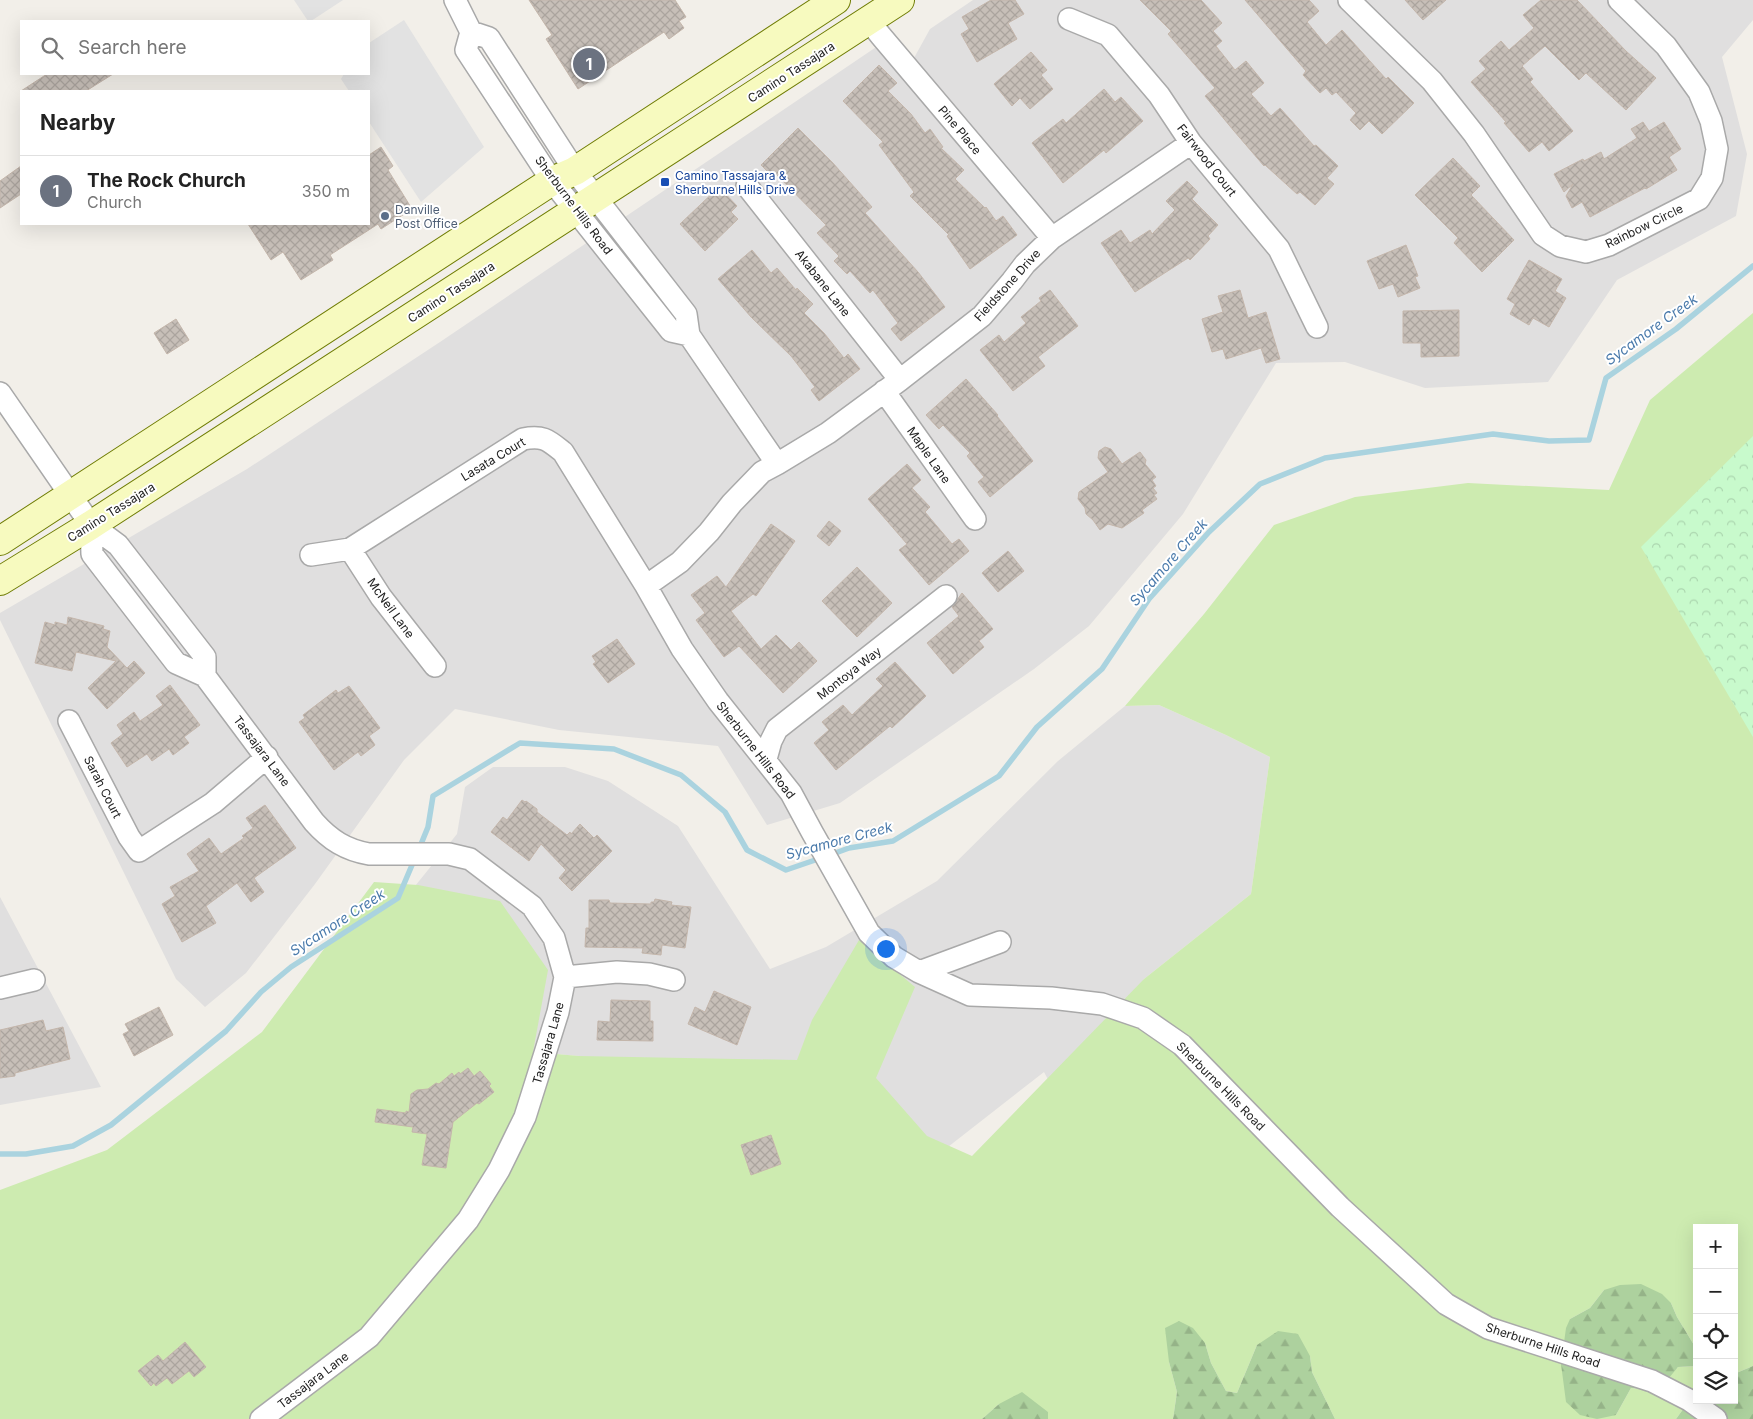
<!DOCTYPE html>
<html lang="en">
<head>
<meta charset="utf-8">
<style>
  :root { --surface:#fff; --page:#f2f2f2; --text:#222; --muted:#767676; --line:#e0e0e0; --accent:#d40000 }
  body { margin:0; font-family:Inter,sans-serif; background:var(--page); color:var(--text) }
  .controls { position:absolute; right:15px; bottom:15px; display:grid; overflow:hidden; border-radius:0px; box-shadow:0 5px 20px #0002 }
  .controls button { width:45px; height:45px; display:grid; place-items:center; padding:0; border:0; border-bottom:1px solid var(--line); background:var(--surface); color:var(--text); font:25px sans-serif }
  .you { position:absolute; left:885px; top:948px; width:18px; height:18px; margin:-12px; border:4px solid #fff; border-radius:50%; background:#1a73e8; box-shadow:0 0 0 8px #1a73e833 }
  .badge { display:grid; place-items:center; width:32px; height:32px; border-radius:50%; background:var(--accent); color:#fff; font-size:16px; font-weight:700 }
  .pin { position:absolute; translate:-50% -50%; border:2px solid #fff; box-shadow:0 1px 5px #0006 }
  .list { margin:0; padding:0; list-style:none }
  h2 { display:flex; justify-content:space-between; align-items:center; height:65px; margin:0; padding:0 20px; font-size:21px }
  h2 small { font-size:16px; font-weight:400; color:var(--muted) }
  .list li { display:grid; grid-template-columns:32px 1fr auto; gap:15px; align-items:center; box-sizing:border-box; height:70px; padding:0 20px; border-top:1px solid var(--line) }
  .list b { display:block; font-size:19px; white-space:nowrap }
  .list p { margin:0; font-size:16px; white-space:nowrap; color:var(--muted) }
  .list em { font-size:16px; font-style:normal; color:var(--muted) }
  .icon { flex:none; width:28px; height:28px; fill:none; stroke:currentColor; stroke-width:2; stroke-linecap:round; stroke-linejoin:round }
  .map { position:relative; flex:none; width:1753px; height:1419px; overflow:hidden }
  .search { position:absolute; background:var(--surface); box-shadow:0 5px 20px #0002; left:20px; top:20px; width:350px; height:55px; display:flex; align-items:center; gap:12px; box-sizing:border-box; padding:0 18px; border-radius:0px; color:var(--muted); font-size:19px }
  .panel { position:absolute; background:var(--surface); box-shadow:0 5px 20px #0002; left:20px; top:90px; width:350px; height:135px; border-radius:0px }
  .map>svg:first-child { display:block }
  .residential { fill:#e0dfdf }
  .grass { fill:#cdebb0 }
  .forest { fill:url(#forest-firs) }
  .park { fill:url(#park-crowns) }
  .parking { fill:#e2e2e2 }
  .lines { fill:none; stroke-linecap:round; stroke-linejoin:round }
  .stream { stroke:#aad3df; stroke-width:5.5 }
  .building { fill:url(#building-cross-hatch); stroke:#c4b6ab }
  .street-casing { stroke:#a9a9a9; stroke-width:24 }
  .secondary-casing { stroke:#707d05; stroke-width:30 }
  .street { stroke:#fff; stroke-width:21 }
  .secondary { stroke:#f7fabf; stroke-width:28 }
  .transit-dot { fill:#1a4fb4; stroke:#fff; stroke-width:2 }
  .service-dot { fill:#5c6f8a; stroke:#fff; stroke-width:2 }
  .labels { text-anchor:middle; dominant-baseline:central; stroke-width:4; stroke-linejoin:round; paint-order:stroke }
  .street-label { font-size:12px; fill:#222; stroke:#fff }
  .transit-label { font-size:12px; fill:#164399; stroke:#fff; text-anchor:start }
  .service-label { font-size:12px; fill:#4e5e75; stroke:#fff; text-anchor:start }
  .water-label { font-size:14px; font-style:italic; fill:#4a7aab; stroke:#fff }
</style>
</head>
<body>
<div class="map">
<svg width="1753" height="1419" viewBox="0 0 1753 1419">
  <defs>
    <pattern id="forest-firs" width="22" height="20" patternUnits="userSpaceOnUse" patternTransform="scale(1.25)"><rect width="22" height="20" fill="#add19e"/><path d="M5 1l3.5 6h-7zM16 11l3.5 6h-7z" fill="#95b388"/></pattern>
    <pattern id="park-crowns" width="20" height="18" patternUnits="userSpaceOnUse" patternTransform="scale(1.25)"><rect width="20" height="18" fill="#c8facc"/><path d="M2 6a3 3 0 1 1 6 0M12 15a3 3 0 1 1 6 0" fill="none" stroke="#acd6af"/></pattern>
    <pattern id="building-cross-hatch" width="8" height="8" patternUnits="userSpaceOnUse" patternTransform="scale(1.25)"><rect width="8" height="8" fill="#c7bfb8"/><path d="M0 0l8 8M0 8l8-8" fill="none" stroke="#aba49e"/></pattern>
  </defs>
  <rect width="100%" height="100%" fill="#f2efe9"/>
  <path class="residential" d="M 973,0 L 1753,0 L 1753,20 L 1722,57 L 1747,154 L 1736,216 L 1617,280 L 1548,382 L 1425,388 L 1345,362 L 1276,363 L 1183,514 L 1089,626 L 1034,669 L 840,803 L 767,825 L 718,746 L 559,730 L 455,709 L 404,760 L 315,884 L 246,973 L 205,1007 L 176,979 L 0,620 L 0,613 L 247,469 L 440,342 L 894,35 L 914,58 L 930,29 Z
    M 1159,705 L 1226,735 L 1270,757 L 1251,894 L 1144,979 L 1068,1117 L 1044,1072 L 898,1186 L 579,1056 L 533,1052 L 353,963 L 457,834 L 465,787 L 493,767 L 565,767 L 608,781 L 678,826 L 770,969 L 826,947 L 937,881 L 1058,761 L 1125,706 Z
    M 0,897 L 101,1087 L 0,1105 Z"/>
  <path class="grass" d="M 1753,313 L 1753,1366 L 1734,1374 L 1734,1228 L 1697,1228 L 1697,1350 L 1677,1317 L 1671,1303 L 1604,1290 L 1590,1308 L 1570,1319 L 1616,1415 L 1631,1388 L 1652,1390 L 1678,1367 L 1697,1366 L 1697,1392 L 1694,1394 L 1676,1419 L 1335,1419 L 1312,1372 L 1310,1356 L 1257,1345 L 1237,1393 L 1226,1391 L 1211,1363 L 1205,1343 L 1169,1362 L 1177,1392 L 1173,1419 L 1048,1419 L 1048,1412 L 999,1404 L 982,1419 L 0,1419 L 0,1190 L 107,1150 L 262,1032 L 374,882 L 418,885 L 500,901 L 548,970 L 533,1052 L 579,1056 L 797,1060 L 812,1020 L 859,940 L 915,987 L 876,1078 L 927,1136 L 972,1156 L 1144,979 L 1251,894 L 1270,757 L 1226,735 L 1159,705 L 1125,706 L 1204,614 L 1274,525 L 1355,497 L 1468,483 L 1609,490 L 1650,400 Z"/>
  <path class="forest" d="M 1641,1284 L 1662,1294 L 1671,1303 L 1677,1317 L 1697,1350 L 1697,1366 L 1678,1367 L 1659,1390 L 1631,1388 L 1616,1415 L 1597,1419 L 1580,1415 L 1566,1402 L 1561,1364 L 1566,1328 L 1570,1319 L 1590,1308 L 1604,1290 L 1620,1285 Z
    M 1179,1321 L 1193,1328 L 1205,1343 L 1211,1363 L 1226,1391 L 1237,1393 L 1257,1345 L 1278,1331 L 1298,1334 L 1310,1356 L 1312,1372 L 1335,1419 L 1173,1419 L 1177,1392 L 1169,1362 L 1165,1328 Z
    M 1753,1366 L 1753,1419 L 1676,1419 L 1694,1394 L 1697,1392 L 1697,1400 L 1734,1400 L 1734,1374 Z
    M 1022,1392 L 1048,1412 L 1048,1419 L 982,1419 L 999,1404 Z"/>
  <path class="park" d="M 1753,436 L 1753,737 L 1641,547 Z"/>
  <path class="parking" d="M 294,0 L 343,0 L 311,21 L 308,21 Z
    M 404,20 L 484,147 L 421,202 L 369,122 L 369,91 L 349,91 L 341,79 L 344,74 L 369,74 L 369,43 Z"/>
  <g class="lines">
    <path class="stream" d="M 419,849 L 428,827 L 433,796 L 520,743 L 614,749 L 681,775 L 725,812 L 747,850 L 786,870 L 821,858
      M 830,855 L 849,848 L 893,841 L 999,776 L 1037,727 L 1102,669 L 1149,599 L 1209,532 L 1260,484 L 1325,458 L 1493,434 L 1549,441 L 1589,440 L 1606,378 L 1676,329 L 1753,266
      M 0,1154 L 26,1154 L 73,1146 L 111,1125 L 226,1031 L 261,992 L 291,967 L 398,898 L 415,858"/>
  </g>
  <path class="building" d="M 529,0 L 675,0 L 686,17 L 679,21 L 684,28 L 669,39 L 664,32 L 578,89 L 546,39 L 552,35 Z
    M 991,0 L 1015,0 L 1024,14 L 1008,23 L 1017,39 L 977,62 L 961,34 L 969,29 L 962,17 Z
    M 1140,0 L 1201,0 L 1222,23 L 1213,31 L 1222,41 L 1216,46 L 1235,70 L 1246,61 L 1264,83 L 1251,94 L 1271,116 L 1280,108 L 1314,146 L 1316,145 L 1338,166 L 1327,178 L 1334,184 L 1315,205 L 1300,192 L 1297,194 L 1265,165 L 1264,166 L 1234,131 L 1205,96 L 1215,88 L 1168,34 L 1171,31 Z
    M 1245,0 L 1309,0 L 1319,11 L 1307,22 L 1326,45 L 1342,30 L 1386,79 L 1388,77 L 1414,103 L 1382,134 L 1369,121 L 1360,130 L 1350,120 L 1356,113 L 1336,92 L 1332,95 L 1326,88 L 1320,93 L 1303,75 L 1306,71 Z
    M 1405,0 L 1446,0 L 1423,20 Z
    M 1541,0 L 1577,0 L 1626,51 L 1656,78 L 1626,110 L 1586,73 L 1579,80 L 1545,46 L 1522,66 L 1533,79 L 1530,82 L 1573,131 L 1549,151 L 1542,142 L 1529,152 L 1504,123 L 1506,122 L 1471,82 L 1486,69 L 1479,61 L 1501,41 L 1509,50 L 1534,28 L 1523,15 Z
    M 1031,52 L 1047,70 L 1041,75 L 1053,89 L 1030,109 L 1020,98 L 1012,106 L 994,84 Z
    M 879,65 L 897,83 L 888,91 L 911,114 L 925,133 L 930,129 L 943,147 L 941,148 L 964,170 L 955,179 L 985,208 L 986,207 L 996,221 L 1003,216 L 1017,235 L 970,269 L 947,236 L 949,235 L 910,196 L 914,192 L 879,145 L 883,142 L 843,101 Z
    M 47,74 L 113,74 L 86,91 L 21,91 Z
    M 1104,89 L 1115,102 L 1121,97 L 1143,121 L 1106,153 L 1104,150 L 1063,183 L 1032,143 L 1063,119 L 1066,123 Z
    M 1643,122 L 1649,131 L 1664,122 L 1681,149 L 1669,157 L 1677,170 L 1646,189 L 1645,188 L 1590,217 L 1582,202 L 1572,208 L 1566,196 L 1573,184 L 1564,192 L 1554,174 L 1583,159 L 1584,161 L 1601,152 L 1604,159 L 1637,138 L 1631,129 Z
    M 798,128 L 832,162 L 872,207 L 865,213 L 918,272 L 945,307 L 901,341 L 891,329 L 898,323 L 873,290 L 870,293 L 850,271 L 847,274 L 834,261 L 839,256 L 817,233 L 826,225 L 776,174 L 773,177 L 761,165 Z
    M 381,147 L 393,166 L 388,170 L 412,209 L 381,229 L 378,224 L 330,255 L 333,260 L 301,280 L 283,252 L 271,260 L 248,224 L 369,224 L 369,155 Z
    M 1453,158 L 1480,186 L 1471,195 L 1514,240 L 1482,272 L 1454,243 L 1458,238 L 1415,195 Z
    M 21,166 L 21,194 L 0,208 L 0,181 Z
    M 1187,181 L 1198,192 L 1192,199 L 1218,225 L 1208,236 L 1210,239 L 1190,260 L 1188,258 L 1135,292 L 1101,243 L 1121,230 L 1130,243 L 1150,230 L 1152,234 L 1175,210 L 1166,201 Z
    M 719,187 L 737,206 L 731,212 L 738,219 L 705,251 L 680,224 Z
    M 1406,245 L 1418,276 L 1415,277 L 1420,288 L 1398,297 L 1393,284 L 1379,289 L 1367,261 Z
    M 752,250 L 771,273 L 777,268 L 796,290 L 797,288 L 813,304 L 804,313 L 824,333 L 844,358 L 848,354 L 860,369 L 819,401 L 811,390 L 815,387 L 791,356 L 751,317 L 718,279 Z
    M 1529,260 L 1562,279 L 1555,291 L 1566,298 L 1549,327 L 1533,318 L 1529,325 L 1510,314 L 1515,304 L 1507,299 Z
    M 1050,290 L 1078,326 L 1038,357 L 1045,366 L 1013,391 L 980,350 L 999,335 L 1004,342 L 1026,323 L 1021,317 L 1041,301 L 1039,298 Z
    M 1240,290 L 1248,318 L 1266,312 L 1280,359 L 1266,363 L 1261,348 L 1226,359 L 1223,349 L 1212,352 L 1202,319 L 1223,312 L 1218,296 Z
    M 1459,310 L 1459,356 L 1421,357 L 1421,343 L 1403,343 L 1403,311 Z
    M 176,319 L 189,340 L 167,354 L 154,333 Z
    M 966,379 L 998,415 L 997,416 L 1033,461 L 990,497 L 978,482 L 984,477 L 967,456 L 970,453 L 943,425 L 939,429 L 926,415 Z
    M 1105,447 L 1111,449 L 1122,464 L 1140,452 L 1146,460 L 1145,464 L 1156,477 L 1152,480 L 1156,486 L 1153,488 L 1157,493 L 1154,495 L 1157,499 L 1142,510 L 1144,513 L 1122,528 L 1108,524 L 1100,530 L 1093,520 L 1086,514 L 1085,508 L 1078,499 L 1079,492 L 1108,472 L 1098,458 L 1099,451 Z
    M 907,464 L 921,480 L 912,488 L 930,507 L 925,512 L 952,544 L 959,539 L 969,551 L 929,585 L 899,550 L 907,544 L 868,499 Z
    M 829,521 L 841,531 L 829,546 L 817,536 Z
    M 771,524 L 795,541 L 756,596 L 753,594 L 731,611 L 761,649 L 776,635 L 791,650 L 799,642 L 817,661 L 783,693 L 739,646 L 724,657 L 696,620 L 705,613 L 691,595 L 717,576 L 726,587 Z
    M 1008,551 L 1024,571 L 998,592 L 982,573 Z
    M 857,567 L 892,603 L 857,637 L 822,601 Z
    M 962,593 L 993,629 L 979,641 L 984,647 L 953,674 L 927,643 L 959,616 L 952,607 Z
    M 68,617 L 104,626 L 103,629 L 110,631 L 107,647 L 127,668 L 134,661 L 145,673 L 107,709 L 88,688 L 116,661 L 76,652 L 72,671 L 35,663 L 45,622 L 55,625 L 55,622 L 67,625 Z
    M 617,639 L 635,664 L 608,683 L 593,664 L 596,662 L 592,656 Z
    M 895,662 L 926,696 L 892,728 L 890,726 L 836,770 L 814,743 L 829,730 L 822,722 L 843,705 L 852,715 L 883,686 L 876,679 Z
    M 170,685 L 200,725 L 184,737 L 189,743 L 173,755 L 169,749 L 152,761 L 147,754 L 127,767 L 111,743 L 123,734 L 117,725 L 134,712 L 140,721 L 163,705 L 156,696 Z
    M 349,686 L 380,728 L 369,736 L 375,745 L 361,756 L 358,752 L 334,770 L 299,722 L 305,718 L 303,715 L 336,690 L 338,693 Z
    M 522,800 L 525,802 L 526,801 L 537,809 L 537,812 L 567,835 L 570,832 L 571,834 L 580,824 L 594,838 L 597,835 L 612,851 L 572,891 L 559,878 L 566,870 L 541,844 L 529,861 L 491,832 L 503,817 L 507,820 Z
    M 265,805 L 296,848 L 254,878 L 264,892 L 251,902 L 237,883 L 206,906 L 216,923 L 182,942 L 162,904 L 175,896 L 170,887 L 199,871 L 187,854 L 209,838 L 221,854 L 244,838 L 242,836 L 253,828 L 246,818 Z
    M 655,899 L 672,902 L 671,905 L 691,907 L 685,948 L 662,945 L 661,955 L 642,953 L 643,948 L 585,947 L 586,928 L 589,928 L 589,900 L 609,900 L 610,903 L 651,904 L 651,902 L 654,902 Z
    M 714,991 L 751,1007 L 737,1045 L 688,1024 L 695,1007 L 705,1012 Z
    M 611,1000 L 650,1001 L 650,1021 L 653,1021 L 653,1041 L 597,1040 L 598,1021 L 610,1022 Z
    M 159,1007 L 173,1035 L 134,1056 L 123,1034 L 129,1031 L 125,1024 Z
    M 43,1020 L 46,1031 L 63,1027 L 70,1059 L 15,1073 L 15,1076 L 0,1078 L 0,1030 Z
    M 468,1068 L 474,1076 L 480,1071 L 491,1084 L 489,1086 L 494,1092 L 479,1104 L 477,1103 L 453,1122 L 446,1168 L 422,1165 L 427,1134 L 412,1132 L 413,1127 L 375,1122 L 377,1109 L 406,1113 L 406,1111 L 409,1112 L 411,1094 L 417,1090 L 428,1089 L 436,1083 L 439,1084 L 452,1073 L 454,1076 L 459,1072 L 460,1074 Z
    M 771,1135 L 781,1164 L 751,1175 L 741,1145 Z
    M 185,1342 L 206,1367 L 194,1377 L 189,1371 L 172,1384 L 167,1378 L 156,1386 L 154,1383 L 151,1386 L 138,1371 L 158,1355 L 163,1361 Z"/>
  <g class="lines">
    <defs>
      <path id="street" d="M 455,0 L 471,32 L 466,50 L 552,181 L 671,331 L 689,335
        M 1349,0 L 1432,81 L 1474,134 L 1543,235 L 1560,246 L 1586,252 L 1609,245 L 1699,199 L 1712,178 L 1717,149 L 1711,121 L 1699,92 L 1666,46 L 1619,0
        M 1069,19 L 1108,35 L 1159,95 L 1191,143 L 1279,249 L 1317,327
        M 869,21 L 881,36 L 1052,238
        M 471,32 L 489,38 L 575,171 L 686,314 L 689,335 L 777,464 L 762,472 L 732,503 L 709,532 L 680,562 L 646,586
        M 747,186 L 900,380
        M 884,391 L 975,519
        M 0,393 L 91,525 L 118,545 L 205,657 L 205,676
        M 777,464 L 828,433 L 900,380 L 982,316 L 1012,281 L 1025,264 L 1052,238 L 1191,143
        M 91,525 L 92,554 L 176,663 L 205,676 L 314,822 C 330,840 346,850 369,854 L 449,854 L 470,859 L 532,906 L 554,938 L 565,977 L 558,1012 L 525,1117 L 499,1170 L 468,1220 L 369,1337 L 261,1419
        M 350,549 L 381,597 L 435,666
        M 311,555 L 350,549 L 523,439 C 543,435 548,440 563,452 L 646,586 L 682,649 L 718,701 L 791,793 L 812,832 L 869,933 L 894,957 L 919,972 L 970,995 L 1051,998 L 1102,1004 L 1143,1018 L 1182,1045 L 1340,1207 L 1446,1304 L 1488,1328 L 1652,1381 L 1689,1400 L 1716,1419
        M 69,721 L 129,837 L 139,851 L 213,803 L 267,757
        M 766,759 L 771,741 L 777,729 L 946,596
        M 919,972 L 1000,942
        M 565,977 L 617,972 L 649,974 L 674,980
        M 0,988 L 34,980"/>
      <path id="secondary" d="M 0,541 L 552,181 L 575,171 L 836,0
        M 0,581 L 91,525 L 900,0"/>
    </defs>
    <use href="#street" class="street-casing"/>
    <use href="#secondary" class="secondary-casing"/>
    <use href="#street" class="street"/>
    <use href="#secondary" class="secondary"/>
  </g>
  <rect class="transit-dot" x="660" y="177" width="10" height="10" rx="2.5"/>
  <circle class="service-dot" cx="385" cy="216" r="5"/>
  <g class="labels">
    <g class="street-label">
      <text transform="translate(791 72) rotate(-33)">Camino Tassajara</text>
      <text transform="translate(960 130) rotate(50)">Pine Place</text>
      <text transform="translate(1207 160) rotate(52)">Fairwood Court</text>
      <text transform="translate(574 205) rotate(53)">Sherburne Hills Road</text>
      <text transform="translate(1644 226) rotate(-26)">Rainbow Circle</text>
      <text transform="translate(823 283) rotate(52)">Akabane Lane</text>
      <text transform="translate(1007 285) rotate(-48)">Fieldstone Drive</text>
      <text transform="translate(451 292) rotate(-33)">Camino Tassajara</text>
      <text transform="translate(929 455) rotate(55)">Maple Lane</text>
      <text transform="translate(493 459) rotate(-31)">Lasata Court</text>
      <text transform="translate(111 512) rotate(-32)">Camino Tassajara</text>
      <text transform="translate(391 608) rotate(54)">McNeil Lane</text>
      <text transform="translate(849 673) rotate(-38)">Montoya Way</text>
      <text transform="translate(756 750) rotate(52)">Sherburne Hills Road</text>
      <text transform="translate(262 751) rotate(53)">Tassajara Lane</text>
      <text transform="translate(103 787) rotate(63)">Sarah Court</text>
      <text transform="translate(548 1043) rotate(-74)">Tassajara Lane</text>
      <text transform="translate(1221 1086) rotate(45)">Sherburne Hills Road</text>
      <text transform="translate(1543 1345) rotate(18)">Sherburne Hills Road</text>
      <text transform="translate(313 1380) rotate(-37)">Tassajara Lane</text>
    </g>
    <g class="transit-label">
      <text x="675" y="175">Camino Tassajara &amp;<tspan x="675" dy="14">Sherburne Hills Drive</tspan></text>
    </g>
    <g class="service-label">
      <text x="395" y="209">Danville<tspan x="395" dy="14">Post Office</tspan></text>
    </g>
    <g class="water-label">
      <text transform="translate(1651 329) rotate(-36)">Sycamore Creek</text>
      <text transform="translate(1168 562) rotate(-49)">Sycamore Creek</text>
      <text transform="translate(839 840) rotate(-15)">Sycamore Creek</text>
      <text transform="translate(337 922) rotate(-33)">Sycamore Creek</text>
    </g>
  </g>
</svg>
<div class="controls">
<button>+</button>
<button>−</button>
<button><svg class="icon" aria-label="locate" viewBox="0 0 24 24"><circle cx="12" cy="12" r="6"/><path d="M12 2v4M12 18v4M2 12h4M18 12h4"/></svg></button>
<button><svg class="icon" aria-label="layers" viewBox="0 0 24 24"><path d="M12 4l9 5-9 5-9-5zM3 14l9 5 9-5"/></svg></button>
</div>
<div class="you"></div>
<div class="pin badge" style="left:589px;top:64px;background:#6b7280">1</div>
<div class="search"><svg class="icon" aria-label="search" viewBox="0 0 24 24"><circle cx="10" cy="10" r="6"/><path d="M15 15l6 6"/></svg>Search here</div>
<section class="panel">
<h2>Nearby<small></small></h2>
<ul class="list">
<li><span class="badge" style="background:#6b7280">1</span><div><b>The Rock Church</b><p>Church</p></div><em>350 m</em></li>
</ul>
</section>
</div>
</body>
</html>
